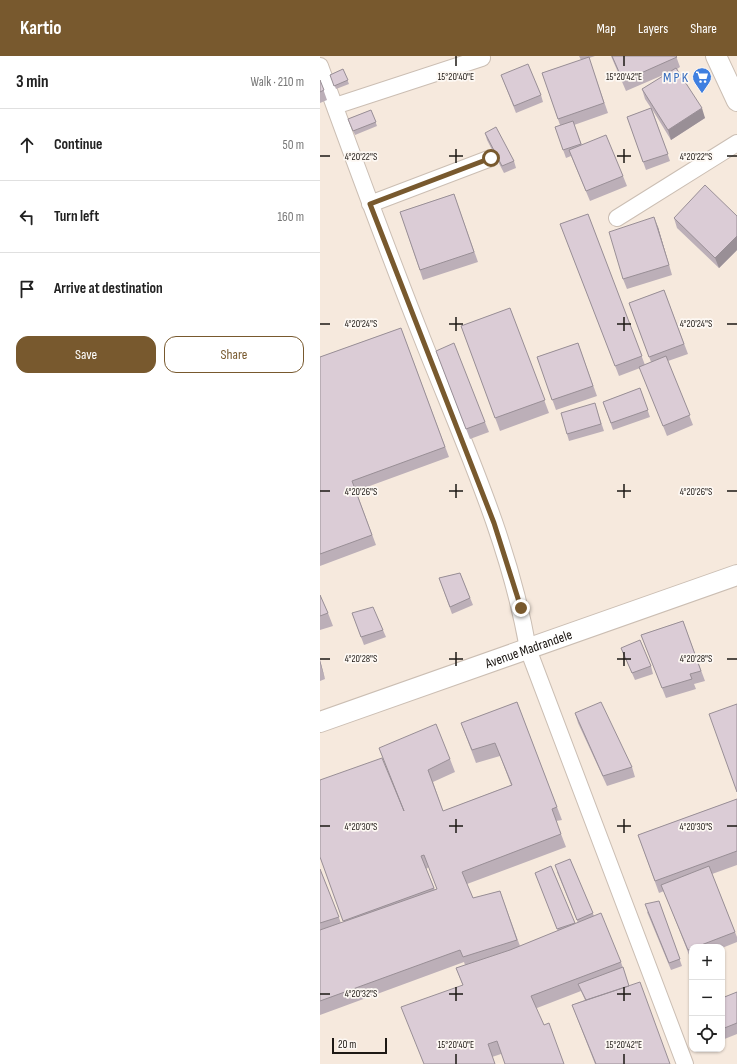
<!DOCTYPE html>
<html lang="en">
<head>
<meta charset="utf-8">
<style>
  :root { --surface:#fff; --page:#f2f2f2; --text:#222; --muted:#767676; --line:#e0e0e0; --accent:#78592e }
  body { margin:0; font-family:"Sofia Sans Condensed",sans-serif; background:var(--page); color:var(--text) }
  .controls { position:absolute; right:12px; bottom:12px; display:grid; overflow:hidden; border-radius:8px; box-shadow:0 1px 3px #0004 }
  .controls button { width:36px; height:36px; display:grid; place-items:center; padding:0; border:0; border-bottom:1px solid var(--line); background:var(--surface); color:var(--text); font:20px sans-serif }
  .scale { position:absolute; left:12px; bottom:10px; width:55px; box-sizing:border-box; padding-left:4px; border:2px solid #1d1814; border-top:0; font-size:11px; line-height:14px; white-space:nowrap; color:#1d1814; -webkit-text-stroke:3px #fdf8f3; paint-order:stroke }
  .stop { position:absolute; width:12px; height:12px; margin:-9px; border:3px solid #78592e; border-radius:50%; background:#fff }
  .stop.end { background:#78592e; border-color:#fff; box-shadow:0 1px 4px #0008 }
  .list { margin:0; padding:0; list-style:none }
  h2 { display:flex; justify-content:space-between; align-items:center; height:52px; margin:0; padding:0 16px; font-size:17px }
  h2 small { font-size:13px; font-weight:400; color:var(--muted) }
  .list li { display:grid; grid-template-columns:26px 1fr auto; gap:12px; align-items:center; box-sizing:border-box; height:72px; padding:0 16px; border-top:1px solid var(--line) }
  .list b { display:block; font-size:15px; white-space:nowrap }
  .list em { font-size:13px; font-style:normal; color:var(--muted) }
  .actions { display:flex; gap:8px; padding:12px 16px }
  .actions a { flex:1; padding:9px 0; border:1px solid var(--accent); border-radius:12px; text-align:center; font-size:14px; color:var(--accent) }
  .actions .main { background:var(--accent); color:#fff }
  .icon { flex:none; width:22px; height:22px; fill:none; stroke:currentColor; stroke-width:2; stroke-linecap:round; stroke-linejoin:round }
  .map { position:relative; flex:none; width:417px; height:1008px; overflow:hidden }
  header { display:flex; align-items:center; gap:24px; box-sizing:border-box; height:56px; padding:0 20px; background:var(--accent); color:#fff }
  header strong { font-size:19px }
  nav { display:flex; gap:22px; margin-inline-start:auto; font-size:14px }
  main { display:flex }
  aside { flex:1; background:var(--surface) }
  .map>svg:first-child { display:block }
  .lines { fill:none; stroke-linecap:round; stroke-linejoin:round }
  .minor-casing { stroke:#cbbeb3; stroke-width:18 }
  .tertiary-casing { stroke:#cbbeb3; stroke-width:22 }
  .minor { stroke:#fff; stroke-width:16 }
  .tertiary { stroke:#fff; stroke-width:20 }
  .wall { fill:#bcafb8; fill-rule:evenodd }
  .shaded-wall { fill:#998f96 }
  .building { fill:#dbccd6; stroke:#998f96 }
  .route { stroke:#78592e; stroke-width:5 }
  .ticks { fill:none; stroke:#1d1814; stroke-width:1.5 }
  .labels { text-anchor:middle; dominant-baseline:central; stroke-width:3.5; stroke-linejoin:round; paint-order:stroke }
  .shop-label { font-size:14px; fill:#366cbe; stroke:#fdf8f3; text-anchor:end }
  .street-label { font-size:14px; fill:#1d1814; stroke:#fdf8f3 }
  .ticks-label { font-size:10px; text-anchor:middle; fill:#1d1814; stroke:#fdf8f3; stroke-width:3.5; stroke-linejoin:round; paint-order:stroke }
</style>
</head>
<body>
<header>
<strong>Kartio</strong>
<nav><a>Map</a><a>Layers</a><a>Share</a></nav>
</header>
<main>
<aside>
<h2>3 min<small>Walk · 210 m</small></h2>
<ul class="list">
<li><svg class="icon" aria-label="ahead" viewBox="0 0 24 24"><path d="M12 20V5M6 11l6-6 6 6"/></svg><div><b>Continue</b></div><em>50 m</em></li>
<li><svg class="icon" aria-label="left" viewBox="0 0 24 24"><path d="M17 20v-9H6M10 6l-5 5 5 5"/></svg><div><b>Turn left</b></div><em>160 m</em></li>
<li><svg class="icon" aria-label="arrive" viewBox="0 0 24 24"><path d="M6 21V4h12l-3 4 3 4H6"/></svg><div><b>Arrive at destination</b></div></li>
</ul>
<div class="actions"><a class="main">Save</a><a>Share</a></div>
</aside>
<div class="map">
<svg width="417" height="1008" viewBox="0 0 417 1008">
  <rect width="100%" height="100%" fill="#f6e9dd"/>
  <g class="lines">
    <defs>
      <path id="minor" d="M 0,10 C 34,104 69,199 106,292 C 145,390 190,488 208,593 L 365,1008
        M 15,50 L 162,2
        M 50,148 L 171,102
        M 297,162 L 417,87"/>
      <g id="tertiary">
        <path d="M 396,0 L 417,45"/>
        <path id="s1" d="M 0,666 L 417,519"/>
      </g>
    </defs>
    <use href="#minor" class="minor-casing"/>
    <use href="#tertiary" class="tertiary-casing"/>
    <use href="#minor" class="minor"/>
    <use href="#tertiary" class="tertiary"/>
  </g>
  <path class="wall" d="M 259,0 L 275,0 L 269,2 L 288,57 L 254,69 L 262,89 L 303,120 L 307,130 L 270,145 L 251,100 L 246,102 L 235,71 L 240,69 L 222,17 L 261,4 Z
    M 291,0 L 356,0 L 360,11 L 357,13 L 385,62 L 351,84 L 332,53 L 350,105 L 326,114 L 307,61 L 331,52 L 325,43 L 322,33 L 350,16 L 306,35 Z
    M 23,13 L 29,28 L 16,33 L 10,19 Z
    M 181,19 L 221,39 L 223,46 L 196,57 Z
    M 0,24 L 7,44 L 0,47 Z
    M 51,54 L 57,70 L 35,79 L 28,63 Z
    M 165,77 L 194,105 L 196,112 L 184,117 L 167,84 Z
    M 134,138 L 158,206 L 103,224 L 80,156 Z
    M 268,158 L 325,309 L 331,306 L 309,247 L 344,234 L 368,298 L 348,305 L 373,369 L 347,380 L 320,312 L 299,320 L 240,168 Z
    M 417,160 L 417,194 L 399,212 L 357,172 L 354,162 Z
    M 338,171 L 352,219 L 307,233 L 303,223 Z
    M 190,252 L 229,357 L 180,375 L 141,270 Z
    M 81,272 L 129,401 L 36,435 L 56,489 L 0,510 L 0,301 Z
    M 258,287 L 277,340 L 236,354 L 217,301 Z
    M 116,295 L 165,366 L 169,376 L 150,383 Z
    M 320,332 L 330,361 L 293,374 L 283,346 Z
    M 277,354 L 284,375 L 249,385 L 247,378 Z
    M 140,517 L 153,549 L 132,558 L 119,522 Z
    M 0,539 L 8,557 L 13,570 L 0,574 Z
    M 32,557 L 63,574 L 66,581 L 44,589 Z
    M 363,565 L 385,625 L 374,628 L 376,633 L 346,642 L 321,579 Z
    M 301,592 L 331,610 L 333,618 L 315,624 Z
    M 0,604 L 5,623 L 0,625 Z
    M 197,646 L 242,764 L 236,765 L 246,791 L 147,828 L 153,842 L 180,835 L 200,890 L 238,875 L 215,817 L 231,810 L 255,868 L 258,867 L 237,816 L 250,803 L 274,860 L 301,906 L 309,930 L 350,1008 L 275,1008 L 252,949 L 265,944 L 261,935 L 217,952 L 181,998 L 172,1001 L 143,930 L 136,912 L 145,909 L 144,906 L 0,959 L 0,813 L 21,867 L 24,866 L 0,801 L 81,748 L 59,692 L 130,703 L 135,716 L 113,726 L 123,755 L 191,729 L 180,700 L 156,707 L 141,667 ZM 109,811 L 117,833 L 115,834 L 106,813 Z
    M 255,657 L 312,711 L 315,721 L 287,730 L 258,667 Z
    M 417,743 L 417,809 L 392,818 L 417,881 L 417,886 L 402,892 L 402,891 L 372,891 L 372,904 L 371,904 L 344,835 L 339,837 L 318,779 Z
    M 339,845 L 362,910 L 351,914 L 327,856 Z
    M 417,936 L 417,978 L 402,984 L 402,942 Z"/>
  <path class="shaded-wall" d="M 382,52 L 385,62 L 351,84 L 348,74 Z
    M 334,161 L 338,171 L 352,219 L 349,209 Z
    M 417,180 L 417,194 L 399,212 L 395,202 Z
    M 0,604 L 5,623 L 0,607 Z"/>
  <path class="building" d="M 292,0 L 356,0 L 357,1 L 303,25 Z
    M 269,1 L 284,47 L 238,63 L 222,17 Z
    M 208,8 L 221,39 L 194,50 L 181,19 Z
    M 356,12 L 382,52 L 348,74 L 322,33 Z
    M 23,13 L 28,24 L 14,30 L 10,19 Z
    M 0,24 L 4,34 L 0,36 Z
    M 331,52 L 348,98 L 323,106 L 307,61 Z
    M 51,54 L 56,66 L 33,75 L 28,63 Z
    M 253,65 L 261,88 L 243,94 L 235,71 Z
    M 176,71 L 194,105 L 182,110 L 165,77 Z
    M 286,79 L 303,120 L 266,135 L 249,94 Z
    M 385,129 L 417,160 L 417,180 L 395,202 L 354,162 Z
    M 134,138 L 154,196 L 100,214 L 80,156 Z
    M 268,158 L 322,300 L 295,310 L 240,168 Z
    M 334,161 L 349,209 L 303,223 L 289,176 Z
    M 344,234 L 364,288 L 329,301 L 309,247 Z
    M 190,252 L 225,344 L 175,362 L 141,270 Z
    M 81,272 L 125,391 L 32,425 L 52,479 L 0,498 L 0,301 Z
    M 134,287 L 165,366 L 146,373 L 116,295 Z
    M 258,287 L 273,330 L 232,344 L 217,301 Z
    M 346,300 L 370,359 L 343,370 L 319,311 Z
    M 320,332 L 328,354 L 291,367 L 283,346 Z
    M 275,347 L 281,368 L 247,378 L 241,357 Z
    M 140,517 L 150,542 L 130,551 L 119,522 Z
    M 0,539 L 8,557 L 0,560 Z
    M 53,551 L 63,574 L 41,581 L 32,557 Z
    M 363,565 L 381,615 L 370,618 L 372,623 L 342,632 L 321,579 Z
    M 320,584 L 331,610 L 312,617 L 301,592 Z
    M 197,646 L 237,751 L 232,753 L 241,778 L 142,816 L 153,842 L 180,835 L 197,884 L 143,901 L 140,894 L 0,945 L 0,874 L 117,833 L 104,799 L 101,800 L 114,832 L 23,865 L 0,801 L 0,724 L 62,702 L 84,755 L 59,692 L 116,668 L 130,703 L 108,714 L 123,755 L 192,729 L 175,687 L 152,694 L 141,667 Z
    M 281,646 L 312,711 L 283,720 L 255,657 Z
    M 417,648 L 417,736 L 389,658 Z
    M 417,743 L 417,795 L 335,825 L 318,779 Z
    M 250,803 L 273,857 L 257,864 L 235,809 Z
    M 231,810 L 255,867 L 237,873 L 215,817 Z
    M 389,810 L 415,876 L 376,891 L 372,891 L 372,893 L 368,894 L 341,829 Z
    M 0,813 L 19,861 L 0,867 Z
    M 339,845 L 360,903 L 349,907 L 325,848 Z
    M 281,857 L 301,906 L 211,940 L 224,969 L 229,967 L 244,1008 L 185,1008 L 177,985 L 168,988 L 175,1008 L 104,1008 L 81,951 L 143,929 L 136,912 L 190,894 Z
    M 303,911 L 309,930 L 266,944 L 258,928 Z
    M 320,926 L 350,1008 L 276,1008 L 252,949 Z
    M 417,936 L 417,967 L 402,973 L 402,942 Z"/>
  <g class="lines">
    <path class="route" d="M 171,102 L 50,148 L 174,467 L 201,552"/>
  </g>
  <path class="ticks" d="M 136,0 L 136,10M 304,0 L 304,10M 136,93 L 136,107M 304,93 L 304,107M 0,100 L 10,100M 129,100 L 143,100M 297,100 L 311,100M 407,100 L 417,100M 136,261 L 136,275M 304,261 L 304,275M 0,268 L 10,268M 129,268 L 143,268M 297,268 L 311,268M 407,268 L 417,268M 136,428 L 136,442M 304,428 L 304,442M 0,435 L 10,435M 129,435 L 143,435M 297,435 L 311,435M 407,435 L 417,435M 136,596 L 136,610M 304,596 L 304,610M 0,603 L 10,603M 129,603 L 143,603M 297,603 L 311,603M 407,603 L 417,603M 136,763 L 136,777M 304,763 L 304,777M 0,770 L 10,770M 129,770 L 143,770M 297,770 L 311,770M 407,770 L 417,770M 136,931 L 136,945M 304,931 L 304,945M 0,938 L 10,938M 129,938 L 143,938M 297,938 L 311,938M 136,998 L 136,1008M 304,998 L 304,1008"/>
  <defs>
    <symbol id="supermarket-pin" viewBox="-11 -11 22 30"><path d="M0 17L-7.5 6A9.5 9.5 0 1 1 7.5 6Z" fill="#3f7fe0" stroke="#fdf8f3"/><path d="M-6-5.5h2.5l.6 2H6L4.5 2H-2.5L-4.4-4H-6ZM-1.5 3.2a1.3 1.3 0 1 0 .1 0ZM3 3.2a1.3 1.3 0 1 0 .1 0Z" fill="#fff"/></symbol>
  </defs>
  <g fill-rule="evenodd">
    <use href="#supermarket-pin" x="371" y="10" width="22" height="30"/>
  </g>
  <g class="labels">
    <g class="shop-label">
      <text x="368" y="21">M P K</text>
    </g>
    <g class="street-label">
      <text stroke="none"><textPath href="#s1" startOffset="221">Avenue Madrandele</textPath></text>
    </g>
  </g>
  <g class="ticks-label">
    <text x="136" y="24">15°20'40"E</text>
    <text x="304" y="24">15°20'42"E</text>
    <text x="41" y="104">4°20'22"S</text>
    <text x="376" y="104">4°20'22"S</text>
    <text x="41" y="271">4°20'24"S</text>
    <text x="376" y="271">4°20'24"S</text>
    <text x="41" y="439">4°20'26"S</text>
    <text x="376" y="439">4°20'26"S</text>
    <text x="41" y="606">4°20'28"S</text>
    <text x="376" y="606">4°20'28"S</text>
    <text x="41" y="774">4°20'30"S</text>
    <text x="376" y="774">4°20'30"S</text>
    <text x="41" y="941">4°20'32"S</text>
    <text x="136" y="992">15°20'40"E</text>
    <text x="304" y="992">15°20'42"E</text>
  </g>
</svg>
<div class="controls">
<button>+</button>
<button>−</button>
<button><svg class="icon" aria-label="locate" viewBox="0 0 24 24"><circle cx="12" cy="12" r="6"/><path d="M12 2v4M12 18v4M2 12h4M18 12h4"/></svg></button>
</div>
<div class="scale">20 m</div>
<div class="stop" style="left:171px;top:102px"></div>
<div class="stop end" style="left:201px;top:552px"></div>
</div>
</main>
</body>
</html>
